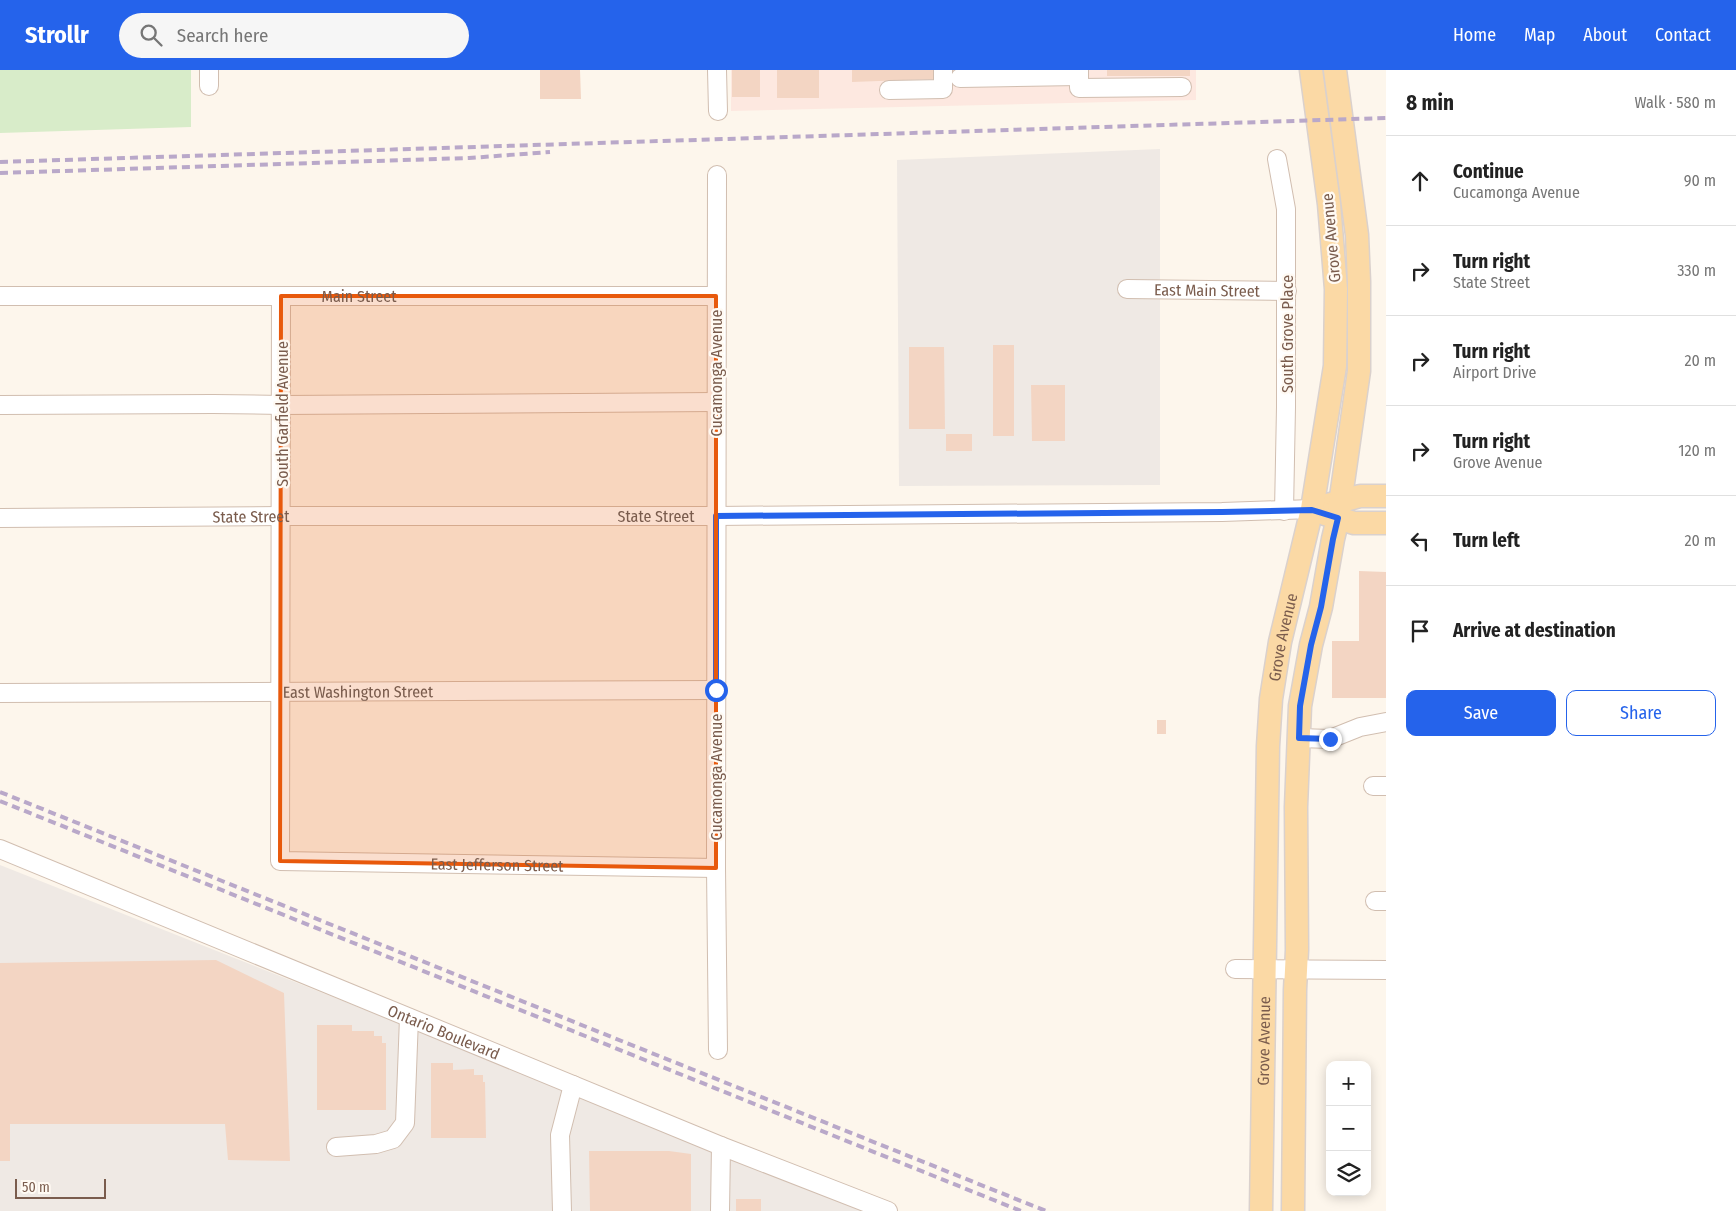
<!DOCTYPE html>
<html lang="en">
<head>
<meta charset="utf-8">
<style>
  :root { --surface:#fff; --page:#f6f6f6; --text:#222; --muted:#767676; --line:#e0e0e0; --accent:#2563eb }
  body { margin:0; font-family:"Fira Sans Condensed",sans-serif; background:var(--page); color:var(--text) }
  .controls { position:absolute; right:15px; bottom:15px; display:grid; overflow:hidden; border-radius:10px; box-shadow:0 2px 12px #0003 }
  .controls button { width:45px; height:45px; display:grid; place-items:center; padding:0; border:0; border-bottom:1px solid var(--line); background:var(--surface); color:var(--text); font:25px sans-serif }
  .scale { position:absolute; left:15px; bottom:12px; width:91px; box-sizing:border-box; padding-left:5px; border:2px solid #7a5c4d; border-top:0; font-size:14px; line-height:18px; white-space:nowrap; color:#7a5c4d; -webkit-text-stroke:4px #fffaf3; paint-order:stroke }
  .stop { position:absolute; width:15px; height:15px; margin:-11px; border:4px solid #2563eb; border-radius:50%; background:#fff }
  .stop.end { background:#2563eb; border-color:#fff; box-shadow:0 1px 5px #0008 }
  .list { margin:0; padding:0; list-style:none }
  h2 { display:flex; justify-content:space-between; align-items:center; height:65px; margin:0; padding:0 20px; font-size:21px }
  h2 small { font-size:16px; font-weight:400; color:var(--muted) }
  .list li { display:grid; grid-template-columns:32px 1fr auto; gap:15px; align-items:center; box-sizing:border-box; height:90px; padding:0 20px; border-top:1px solid var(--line) }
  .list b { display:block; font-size:19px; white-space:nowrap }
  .list p { margin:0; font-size:16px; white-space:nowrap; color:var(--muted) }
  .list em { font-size:16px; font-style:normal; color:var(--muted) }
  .actions { display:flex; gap:10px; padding:15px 20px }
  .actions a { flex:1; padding:11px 0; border:1px solid var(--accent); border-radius:10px; text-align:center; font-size:18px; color:var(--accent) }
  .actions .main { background:var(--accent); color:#fff }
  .icon { flex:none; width:28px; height:28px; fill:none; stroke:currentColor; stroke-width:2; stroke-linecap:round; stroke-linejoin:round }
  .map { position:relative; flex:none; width:1386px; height:1141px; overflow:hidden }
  header { display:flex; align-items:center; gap:30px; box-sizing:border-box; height:70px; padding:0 25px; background:var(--accent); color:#fff }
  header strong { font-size:24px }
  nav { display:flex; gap:28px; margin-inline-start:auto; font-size:18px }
  .search { width:350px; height:45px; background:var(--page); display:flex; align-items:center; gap:12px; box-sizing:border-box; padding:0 18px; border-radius:28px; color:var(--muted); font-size:19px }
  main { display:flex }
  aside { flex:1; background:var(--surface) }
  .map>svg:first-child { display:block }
  .commercial { fill:#fde8e0 }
  .industrial { fill:#efe9e4 }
  .green { fill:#d8ecc9 }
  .building { fill:#f3d5c3 }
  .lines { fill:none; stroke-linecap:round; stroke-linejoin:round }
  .minor-casing { stroke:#d1beb0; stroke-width:20 }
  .major-casing { stroke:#dad1cd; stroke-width:25 }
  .minor { stroke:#fff; stroke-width:18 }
  .major { stroke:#fbd9a5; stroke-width:22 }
  .rail { stroke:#b9a8c9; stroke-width:4; stroke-dasharray:8 5; stroke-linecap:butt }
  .route { stroke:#2563eb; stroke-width:6 }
  .marked { fill:#e8590c; fill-opacity:0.2; stroke:#e8590c; stroke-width:4; stroke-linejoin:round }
  .labels { text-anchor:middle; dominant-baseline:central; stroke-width:4.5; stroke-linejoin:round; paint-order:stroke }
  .street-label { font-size:16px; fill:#7a5c4d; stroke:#fffaf3 }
</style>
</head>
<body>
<header>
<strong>Strollr</strong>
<div class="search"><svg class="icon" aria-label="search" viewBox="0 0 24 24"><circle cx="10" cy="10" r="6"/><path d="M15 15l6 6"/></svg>Search here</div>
<nav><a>Home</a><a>Map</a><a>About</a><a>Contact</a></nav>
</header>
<main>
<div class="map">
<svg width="1386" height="1141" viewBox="0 0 1386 1141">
  <rect width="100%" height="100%" fill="#fdf6ec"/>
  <path class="commercial" d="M 731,0 L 1196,0 L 1196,30 L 731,41 Z"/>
  <path class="industrial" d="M 1160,79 L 1160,415 L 899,416 L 897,90 Z
    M 0,795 L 802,1113 L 873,1141 L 0,1141 Z"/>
  <path class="green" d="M 0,0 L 191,0 L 191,57 L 0,63 Z"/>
  <path class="building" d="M 540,0 L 580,0 L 581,29 L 540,29 Z
    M 732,0 L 760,0 L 760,27 L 732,27 Z
    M 777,0 L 819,0 L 819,28 L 777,28 Z
    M 852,0 L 934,0 L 933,9 L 852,12 Z
    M 1107,0 L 1190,0 L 1190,6 L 1107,6 Z
    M 993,275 L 1014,275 L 1014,366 L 993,366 Z
    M 909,277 L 944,277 L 945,359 L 909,359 Z
    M 1031,315 L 1065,315 L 1065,371 L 1032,371 Z
    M 946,364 L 972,364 L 972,381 L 946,381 Z
    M 1359,501 L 1386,502 L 1386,628 L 1332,628 L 1332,571 L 1359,571 Z
    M 1157,650 L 1166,650 L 1166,664 L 1157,664 Z
    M 216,890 L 284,923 L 290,1091 L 228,1090 L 225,1054 L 10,1054 L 10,1091 L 0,1091 L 0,893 Z
    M 317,955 L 352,955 L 352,961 L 374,961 L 374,966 L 382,966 L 382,973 L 386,973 L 386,1040 L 317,1040 Z
    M 431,993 L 453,993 L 453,1000 L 474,999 L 474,1005 L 483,1005 L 483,1012 L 485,1012 L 486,1068 L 431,1068 Z
    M 589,1081 L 669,1081 L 691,1084 L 691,1141 L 590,1141 Z
    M 736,1129 L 761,1129 L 761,1141 L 736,1141 Z"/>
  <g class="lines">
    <defs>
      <g id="minor">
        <path d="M 717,0 L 718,41"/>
        <path d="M 1079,6 L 1079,18 L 1182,17"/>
        <path d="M 960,8 L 1079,6 L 1079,0"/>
        <path d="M 209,16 L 209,0"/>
        <path d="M 889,20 L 943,19 L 943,0"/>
        <path d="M 1277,89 L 1286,139 L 1286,337 L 1284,441"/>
        <path d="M 717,105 L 716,798 L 718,980"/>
        <path id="s1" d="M 1127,219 L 1287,221"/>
        <path id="s2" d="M 0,226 L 716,226"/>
        <path id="s3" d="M 281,226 L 280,791 L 716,798"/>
        <path d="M 0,335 L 213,334 L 282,335 L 716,332"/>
        <path id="s4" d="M 0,448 L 282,446 L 716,446 L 1222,442 L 1312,439"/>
        <path id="s5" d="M 0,623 L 716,620"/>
        <path d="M 1299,668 L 1330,669 L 1360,657 L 1386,652"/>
        <path d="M 1373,716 L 1386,716"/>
        <path id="s6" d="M 0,779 L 721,1076 L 888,1141"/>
        <path d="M 1375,831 L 1386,831"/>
        <path d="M 1235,899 L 1386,900"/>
        <path d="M 336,1077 L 376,1074 L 393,1069 L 405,1053 L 409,948"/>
        <path d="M 562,1141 L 560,1065 L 573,1015"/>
        <path d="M 720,1141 L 721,1076"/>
      </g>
      <g id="major">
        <path d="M 1327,435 L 1360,426 L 1386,426"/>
        <path d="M 1325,444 L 1354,453 L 1386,453"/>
        <path id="s7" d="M 1261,1141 L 1268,676 L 1271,629 L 1280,572 L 1312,439 L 1335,296 L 1336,219 L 1329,134 L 1311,0"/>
        <path d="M 1293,1141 L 1295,920 L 1297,880 L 1296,737 L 1300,636 L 1311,575 L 1321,537 L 1333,469 L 1338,448 L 1359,301 L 1359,212 L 1357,165 L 1335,0"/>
      </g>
    </defs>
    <use href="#minor" class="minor-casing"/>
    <use href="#major" class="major-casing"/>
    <use href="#minor" class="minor"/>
    <use href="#major" class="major"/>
    <path class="rail" d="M 0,92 L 1386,48
      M 0,103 L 469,88 L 550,82
      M 0,722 L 1046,1141
      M 0,731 L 1021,1141"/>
  </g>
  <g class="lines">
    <path class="route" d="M 716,620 L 716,446 L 1222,442 L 1312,440 L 1338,448 L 1333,469 L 1321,537 L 1311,575 L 1300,636 L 1299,668 L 1330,669"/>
  </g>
  <path class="marked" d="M 281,226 L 716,226 L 716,798 L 280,791 Z"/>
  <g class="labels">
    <g class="street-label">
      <text transform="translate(1331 168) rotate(-95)">Grove Avenue</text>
      <text stroke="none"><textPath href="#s1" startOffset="80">East Main Street</textPath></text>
      <text stroke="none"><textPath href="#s2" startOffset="359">Main Street</textPath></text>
      <text transform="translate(1287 264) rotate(-90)">South Grove Place</text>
      <text transform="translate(716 303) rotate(-90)">Cucamonga Avenue</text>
      <text transform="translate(282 344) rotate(-90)">South Garfield Avenue</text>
      <text stroke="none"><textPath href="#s4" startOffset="251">State Street</textPath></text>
      <text stroke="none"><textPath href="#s4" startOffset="656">State Street</textPath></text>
      <text stroke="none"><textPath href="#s7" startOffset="575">Grove Avenue</textPath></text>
      <text stroke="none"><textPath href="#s5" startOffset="358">East Washington Street</textPath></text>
      <text transform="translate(716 707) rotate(-90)">Cucamonga Avenue</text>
      <text stroke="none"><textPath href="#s3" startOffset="782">East Jefferson Street</textPath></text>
      <text stroke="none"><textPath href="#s6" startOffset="480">Ontario Boulevard</textPath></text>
      <text stroke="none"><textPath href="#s7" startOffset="170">Grove Avenue</textPath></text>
    </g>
  </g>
</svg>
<div class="controls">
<button>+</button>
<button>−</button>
<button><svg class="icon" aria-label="layers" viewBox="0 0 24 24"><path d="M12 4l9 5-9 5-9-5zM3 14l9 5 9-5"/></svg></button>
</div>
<div class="scale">50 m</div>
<div class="stop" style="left:716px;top:620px"></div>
<div class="stop end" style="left:1330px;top:669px"></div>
</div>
<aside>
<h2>8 min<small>Walk · 580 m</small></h2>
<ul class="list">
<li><svg class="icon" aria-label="ahead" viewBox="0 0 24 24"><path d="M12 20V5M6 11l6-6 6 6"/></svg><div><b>Continue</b><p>Cucamonga Avenue</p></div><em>90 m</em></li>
<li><svg class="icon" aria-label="right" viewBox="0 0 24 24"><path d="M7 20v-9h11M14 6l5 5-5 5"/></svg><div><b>Turn right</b><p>State Street</p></div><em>330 m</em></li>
<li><svg class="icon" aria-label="right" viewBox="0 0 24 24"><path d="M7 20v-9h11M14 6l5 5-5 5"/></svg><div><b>Turn right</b><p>Airport Drive</p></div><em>20 m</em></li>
<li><svg class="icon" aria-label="right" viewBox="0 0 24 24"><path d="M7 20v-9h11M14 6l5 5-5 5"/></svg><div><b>Turn right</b><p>Grove Avenue</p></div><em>120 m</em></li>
<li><svg class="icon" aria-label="left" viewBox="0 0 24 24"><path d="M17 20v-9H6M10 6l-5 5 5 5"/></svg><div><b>Turn left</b></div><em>20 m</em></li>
<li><svg class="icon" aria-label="arrive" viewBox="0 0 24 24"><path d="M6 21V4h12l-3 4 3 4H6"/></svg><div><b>Arrive at destination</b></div></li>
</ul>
<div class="actions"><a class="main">Save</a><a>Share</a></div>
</aside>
</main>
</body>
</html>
